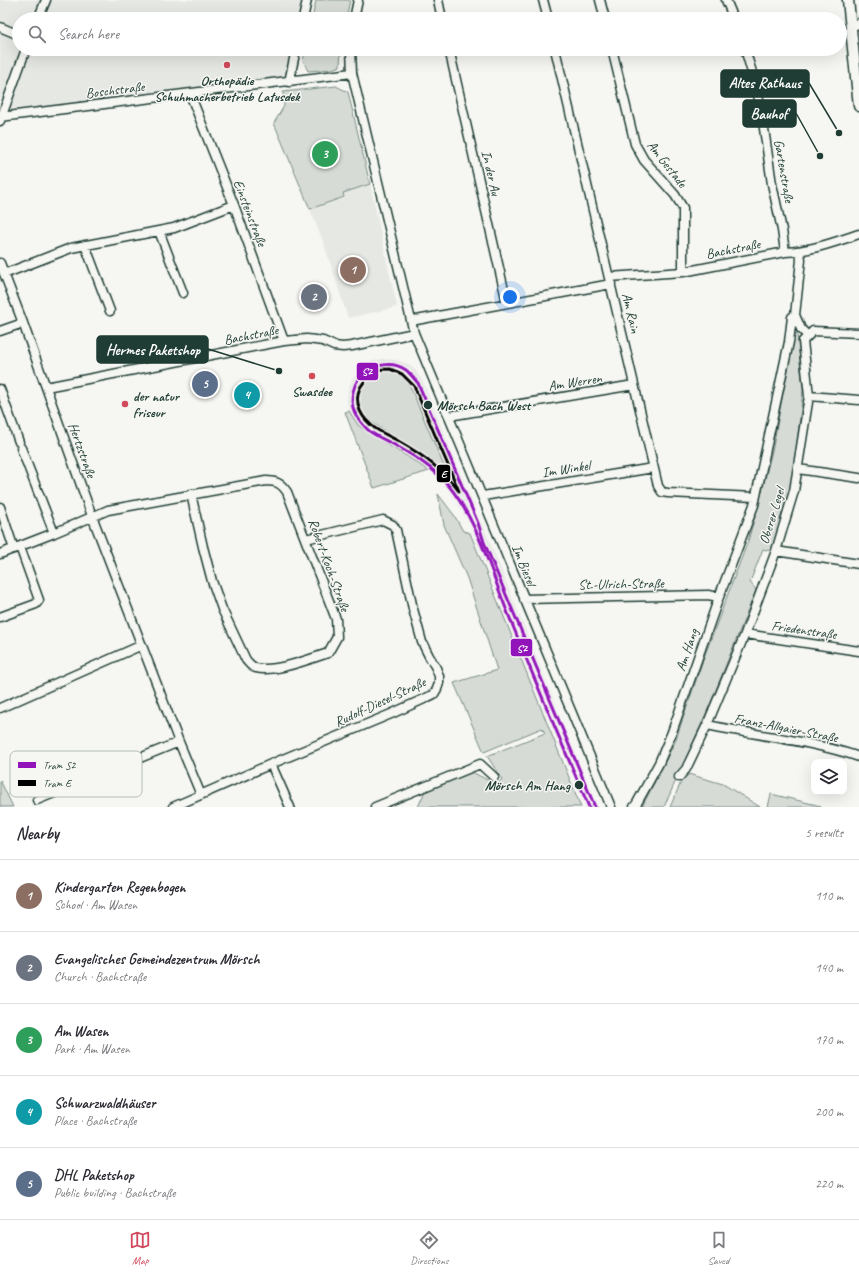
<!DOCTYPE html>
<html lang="en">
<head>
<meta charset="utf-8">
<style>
  :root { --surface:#fff; --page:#f7f7f7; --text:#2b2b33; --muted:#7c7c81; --line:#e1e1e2; --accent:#d1495b }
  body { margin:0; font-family:Caveat,sans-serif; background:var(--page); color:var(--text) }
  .controls { position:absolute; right:12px; bottom:12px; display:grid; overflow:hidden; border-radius:8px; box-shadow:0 4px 16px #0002 }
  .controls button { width:36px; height:36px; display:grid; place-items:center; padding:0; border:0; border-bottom:1px solid var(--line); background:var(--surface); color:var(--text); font:20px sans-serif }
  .you { position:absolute; left:510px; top:297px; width:14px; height:14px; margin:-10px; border:3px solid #fff; border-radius:50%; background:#1a73e8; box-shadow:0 0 0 6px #1a73e833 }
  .badge { display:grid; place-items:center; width:26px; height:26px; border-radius:50%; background:var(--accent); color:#fff; font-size:13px; font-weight:700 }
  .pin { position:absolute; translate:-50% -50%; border:2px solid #fff; box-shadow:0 1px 4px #0006 }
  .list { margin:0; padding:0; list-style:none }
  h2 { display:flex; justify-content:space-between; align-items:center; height:52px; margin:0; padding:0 16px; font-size:17px }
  h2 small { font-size:13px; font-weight:400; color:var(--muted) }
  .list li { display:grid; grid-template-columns:26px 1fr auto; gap:12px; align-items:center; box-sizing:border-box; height:72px; padding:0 16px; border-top:1px solid var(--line) }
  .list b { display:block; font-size:15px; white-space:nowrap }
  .list p { margin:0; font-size:13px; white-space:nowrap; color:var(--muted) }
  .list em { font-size:13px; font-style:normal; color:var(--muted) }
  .icon { flex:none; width:22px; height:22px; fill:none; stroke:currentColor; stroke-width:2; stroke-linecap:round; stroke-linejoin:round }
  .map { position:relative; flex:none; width:859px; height:807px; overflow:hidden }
  .search { position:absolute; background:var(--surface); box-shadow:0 4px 16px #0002; left:12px; right:12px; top:12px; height:44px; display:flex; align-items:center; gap:10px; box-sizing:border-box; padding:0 14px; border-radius:22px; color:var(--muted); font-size:15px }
  .sheet { height:412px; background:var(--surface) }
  nav { display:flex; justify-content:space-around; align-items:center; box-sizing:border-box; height:56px; border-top:1px solid var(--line); background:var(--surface); font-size:11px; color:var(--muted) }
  nav a { display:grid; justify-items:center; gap:2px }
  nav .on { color:var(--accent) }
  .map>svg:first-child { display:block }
  .built { fill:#e6e8e4; fill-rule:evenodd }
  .green { fill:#d6dbd6; stroke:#7a8c85 }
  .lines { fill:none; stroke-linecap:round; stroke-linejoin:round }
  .minor-casing { stroke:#1f3d34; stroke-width:11 }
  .tertiary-casing { stroke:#1f3d34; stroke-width:13 }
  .minor { stroke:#f6f6f2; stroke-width:8 }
  .tertiary { stroke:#f6f6f2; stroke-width:10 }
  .tram-1-casing { stroke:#f6f6f2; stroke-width:6 }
  .tram-2-casing { stroke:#f6f6f2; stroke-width:6 }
  .tram-1 { stroke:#9313ba; stroke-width:3 }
  .tram-2 { stroke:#000; stroke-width:3 }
  .poi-dot { fill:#d1495b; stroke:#f6f6f2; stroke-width:1.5 }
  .stop-dot { fill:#1f3d34; stroke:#f6f6f2; stroke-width:1.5 }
  .labels { text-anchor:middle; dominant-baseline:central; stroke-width:3; stroke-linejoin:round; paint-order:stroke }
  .poi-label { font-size:14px; font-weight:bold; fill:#1f3d34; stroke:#f6f6f2 }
  .street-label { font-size:14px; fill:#1f3d34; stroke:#f6f6f2 }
  .stop-label { font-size:14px; font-weight:bold; fill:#1f3d34; stroke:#f6f6f2; text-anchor:start }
  .key { fill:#f6f6f2; stroke:#b6beb9; stroke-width:1 }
  .key-label { font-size:11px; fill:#1f3d34 }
  .leader { fill:none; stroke:#1f3d34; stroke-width:1.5 }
  .callout-dot { fill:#1f3d34; stroke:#f6f6f2; stroke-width:1.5 }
  .callout { fill:#1f3d34; stroke:#1f3d34; stroke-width:1.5 }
  .callout-label { font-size:15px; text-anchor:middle; font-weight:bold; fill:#fff }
  .line-badge { stroke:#f6f6f2; stroke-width:1.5 }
  .badge-label { font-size:11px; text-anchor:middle; font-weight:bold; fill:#fff }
</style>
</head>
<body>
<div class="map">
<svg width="859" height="807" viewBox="0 0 859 807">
  <rect width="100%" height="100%" fill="#f6f6f2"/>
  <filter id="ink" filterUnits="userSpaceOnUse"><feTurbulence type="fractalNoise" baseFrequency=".025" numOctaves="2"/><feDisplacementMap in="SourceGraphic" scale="8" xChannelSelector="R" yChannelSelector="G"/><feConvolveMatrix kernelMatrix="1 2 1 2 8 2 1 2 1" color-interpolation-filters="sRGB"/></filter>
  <g filter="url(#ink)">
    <path class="built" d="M 0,0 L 307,0 L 303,19 L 19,19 L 19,49 L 296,49 L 289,82 L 190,94 L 0,110 Z
      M 370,184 L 397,307 L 348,318 L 324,244 L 310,209 L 344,197 L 343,193 Z
      M 382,359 L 396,360 L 407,364 L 415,370 L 422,380 L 480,520 L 470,525 L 453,496 L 440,480 L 429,471 L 408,457 L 370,434 L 358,425 L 349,411 L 347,400 L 348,390 L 352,380 L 360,370 L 370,362 ZM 357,406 L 446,471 L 442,471 L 427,459 L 364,417 Z
      M 482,523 L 560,715 L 549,720 L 471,528 Z
      M 561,719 L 597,807 L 587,807 L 552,723 Z"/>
    <path class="green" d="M 316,0 L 350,0 L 346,19 L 312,19 Z
      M 306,49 L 341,49 L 340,66 L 332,69 L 308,71 L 303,60 Z
      M 336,86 L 348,92 L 370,184 L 343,193 L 344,197 L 310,209 L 274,123 L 284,106 L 283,92 Z
      M 797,333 L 803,390 L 792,486 L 771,551 L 763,549 L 750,582 L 756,590 L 709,707 L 664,807 L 642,807 L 675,742 L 703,660 L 748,541 L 761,495 L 773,447 L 794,334 Z
      M 385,368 C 397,372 401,376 410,386 L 446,471 L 442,471 L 427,459 L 364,417 L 357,406 L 357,393 L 360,383 L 366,377 L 373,371 Z
      M 349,411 L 358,425 L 370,434 L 408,457 L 429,471 L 374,488 L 345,412 Z
      M 438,494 L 454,515 L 463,531 L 470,533 L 581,807 L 418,807 L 425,791 L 472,772 L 497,785 L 502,779 L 487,756 L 545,733 L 542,728 L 484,752 L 454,683 L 497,670 L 467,578 L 444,525 Z
      M 685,773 L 723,784 L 760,807 L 670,807 Z
      M 0,780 L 13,807 L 0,807 Z
      M 771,794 L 817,805 L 821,807 L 768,807 Z"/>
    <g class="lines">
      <defs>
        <path id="minor" d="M 438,0 L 442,19
          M 543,0 L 548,19
          M 600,0 L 605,19
          M 726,0 L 734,19
          M 38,19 L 46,0
          M 303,19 L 307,0
          M 354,19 L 358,0
          M 851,25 L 856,25 L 859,23
          M 0,27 L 19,35
          M 351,49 L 352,73 L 414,333 L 611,807
          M 449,49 L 507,303
          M 555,49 L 658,486 L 662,492 L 668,493 L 755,497
          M 612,49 L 635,144 L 644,160 L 675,195 L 683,208 L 683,272
          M 745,49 L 754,79 L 761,108 L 772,184 L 782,230 L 785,252
          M 289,82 L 296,49
          M 190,94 L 234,205 L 284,341
          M 0,117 L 352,73
          M 0,121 L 26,49
          M 159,231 L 183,293
          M 85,245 L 110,311
          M 800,251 L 801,260 L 795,315 L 801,329 L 808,336
          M 0,263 L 23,323 L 92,516 L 179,742 L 201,795
          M 4,274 L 71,248 L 174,228 L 234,205
          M 609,277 L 683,272 L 785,252 C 811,251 835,242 859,234
          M 411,321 L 611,284
          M 0,331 L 23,323
          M 46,387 L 284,341 L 307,339 L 323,341 L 334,346 L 343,347 L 352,346 L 414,333
          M 0,389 L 19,442
          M 809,396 L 859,400
          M 449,416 L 634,385
          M 21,448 L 54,533
          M 798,469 L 859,478
          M 483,496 L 653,468
          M 0,507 L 14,549
          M 776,551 L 859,564
          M 0,554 L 54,533 L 108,510 L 266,481 C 276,481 281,483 287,492 L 336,619 L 337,637 L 328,653 C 310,659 274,673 256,668 C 251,667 249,663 246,660 L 222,609 L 212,581 L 203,547 L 191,494
          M 524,599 L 708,595 L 719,597
          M 0,617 L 36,604 L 39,600 L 20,547
          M 745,634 L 859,651
          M 0,708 L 142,645
          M 707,725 C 756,735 812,741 859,757
          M 50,758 L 63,789
          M 271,764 L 290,807
          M 679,777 L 686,769 L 707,725 L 745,634 L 776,551 L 794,491 L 809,396 L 803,341 L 813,331 L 859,333
          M 37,800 L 179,742
          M 173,807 L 271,764 L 391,714 L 426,698 L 434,694 L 437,689 L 439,683 L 439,676 L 436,668 L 429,656 L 422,642 L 413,609 L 396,530 L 393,525 L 383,520 L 306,539
          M 375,807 L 480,764 L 494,777
          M 634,807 L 637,803 L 659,763 L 672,732 L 719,597 L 754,505 L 789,342 L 792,317 L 795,315"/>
        <path id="tertiary" d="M 848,0 L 859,106"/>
      </defs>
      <use href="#minor" class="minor-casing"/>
      <use href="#tertiary" class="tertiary-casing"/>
      <use href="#minor" class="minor"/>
      <use href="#tertiary" class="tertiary"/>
      <defs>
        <path id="tram-1" d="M 589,807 C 561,742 533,677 507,611 C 490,569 478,522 449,486 C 433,467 411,454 391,443 C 383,439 373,435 367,429 C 363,425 359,420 356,415 C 348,401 353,380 366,372 C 378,364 393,361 406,370 C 410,373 414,379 418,383 L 478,523 L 484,542 L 595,807"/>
        <path id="tram-2" d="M 390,369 L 402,374 L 414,386 L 459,491 C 443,470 423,455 400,442 C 392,437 378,432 371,425 C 358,414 352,396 364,382 C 367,377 372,372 378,370 C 382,369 386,369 390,369 Z"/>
      </defs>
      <use href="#tram-1" class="tram-1-casing"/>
      <use href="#tram-2" class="tram-2-casing"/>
      <use href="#tram-1" class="tram-1"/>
      <use href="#tram-2" class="tram-2"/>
    </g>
  </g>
  <g class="poi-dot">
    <circle cx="227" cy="65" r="4"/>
    <circle cx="312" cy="376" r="4"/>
    <circle cx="125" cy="404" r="4"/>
  </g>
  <g class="stop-dot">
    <circle cx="428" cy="405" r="5"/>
    <circle cx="579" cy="785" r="5"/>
  </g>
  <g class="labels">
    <g class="poi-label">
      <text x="227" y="80">Orthopädie<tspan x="227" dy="16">Schuhmacherbetrieb Latusdek</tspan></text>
      <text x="312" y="391">Swasdee</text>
      <text x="133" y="396" text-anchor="start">der natur<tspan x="133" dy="16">friseur</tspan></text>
    </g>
    <g class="street-label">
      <text transform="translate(115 90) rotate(-7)">Boschstraße</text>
      <text transform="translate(667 164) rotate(52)">Am Gestade</text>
      <text transform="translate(784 171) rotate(80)">Gartenstraße</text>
      <text transform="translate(491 173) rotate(77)">In der Au</text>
      <text transform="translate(250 213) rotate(69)">Einsteinstraße</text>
      <text transform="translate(733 249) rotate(-11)">Bachstraße</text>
      <text transform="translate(631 313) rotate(77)">Am Rain</text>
      <text transform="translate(251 335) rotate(-11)">Bachstraße</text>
      <text transform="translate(575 382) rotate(-9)">Am Werren</text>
      <text transform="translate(82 450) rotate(70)">Hertzstraße</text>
      <text transform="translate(566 469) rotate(-9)">Im Winkel</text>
      <text transform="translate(772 516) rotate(-73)">Oberer Legel</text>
      <text transform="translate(329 565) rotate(70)">Robert-Koch-Straße</text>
      <text transform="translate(524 565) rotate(68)">Im Biesel</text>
      <text transform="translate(621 584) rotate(-1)">St.-Ulrich-Straße</text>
      <text transform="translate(804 630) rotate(8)">Friedenstraße</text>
      <text transform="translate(687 650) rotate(-71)">Am Hang</text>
      <text transform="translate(380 702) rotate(-25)">Rudolf-Diesel-Straße</text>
      <text transform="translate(786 728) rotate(11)">Franz-Allgaier-Straße</text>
    </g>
    <g class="stop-label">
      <text x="437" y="405">Mörsch Bach West</text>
      <text x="570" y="785" text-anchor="end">Mörsch Am Hang</text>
    </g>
  </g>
  <rect x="10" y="751" width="132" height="46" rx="6" class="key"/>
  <rect x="18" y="762" width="18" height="6" fill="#9313ba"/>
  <rect x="18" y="780" width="18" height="6" fill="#000"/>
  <g class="key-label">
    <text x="43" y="769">Tram S2</text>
    <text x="43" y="787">Tram E</text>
  </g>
  <path class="leader" d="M839 133L809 83M820 156L796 113M279 371L208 349"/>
  <g class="callout-dot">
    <circle cx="839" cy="133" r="4"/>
    <circle cx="820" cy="156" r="4"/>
    <circle cx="279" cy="371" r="4"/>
  </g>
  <g class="callout">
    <rect x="721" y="70" width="88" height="27" rx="4"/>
    <rect x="743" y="100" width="53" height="27" rx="4"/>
    <rect x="97" y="336" width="111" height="27" rx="4"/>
  </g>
  <g class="callout-label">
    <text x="765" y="88">Altes Rathaus</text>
    <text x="769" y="119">Bauhof</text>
    <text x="153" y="355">Hermes Paketshop</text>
  </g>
  <g class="line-badge">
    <rect x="356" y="362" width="23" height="19" rx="4" fill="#9313ba"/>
    <rect x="436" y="464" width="15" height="19" rx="4" fill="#000"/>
    <rect x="510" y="638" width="23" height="19" rx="4" fill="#9313ba"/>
  </g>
  <g class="badge-label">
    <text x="367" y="375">S2</text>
    <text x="444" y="478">E</text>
    <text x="522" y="652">S2</text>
  </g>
</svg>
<div class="controls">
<button><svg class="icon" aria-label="layers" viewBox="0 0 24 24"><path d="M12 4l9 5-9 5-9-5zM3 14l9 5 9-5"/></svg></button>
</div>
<div class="you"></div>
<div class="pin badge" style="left:353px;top:270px;background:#8d6e63">1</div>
<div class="pin badge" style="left:314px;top:297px;background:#6b7280">2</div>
<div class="pin badge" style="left:325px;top:154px;background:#2e9e5b">3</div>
<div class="pin badge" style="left:247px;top:395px;background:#0f9aa8">4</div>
<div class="pin badge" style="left:205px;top:384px;background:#5c6f8a">5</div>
<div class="search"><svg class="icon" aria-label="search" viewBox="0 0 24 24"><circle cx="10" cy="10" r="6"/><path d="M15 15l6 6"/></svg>Search here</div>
</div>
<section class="sheet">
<h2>Nearby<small>5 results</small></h2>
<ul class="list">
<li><span class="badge" style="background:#8d6e63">1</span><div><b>Kindergarten Regenbogen</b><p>School · Am Wasen</p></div><em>110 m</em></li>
<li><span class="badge" style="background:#6b7280">2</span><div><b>Evangelisches Gemeindezentrum Mörsch</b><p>Church · Bachstraße</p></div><em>140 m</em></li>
<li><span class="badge" style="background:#2e9e5b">3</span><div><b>Am Wasen</b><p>Park · Am Wasen</p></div><em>170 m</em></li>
<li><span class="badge" style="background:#0f9aa8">4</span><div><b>Schwarzwaldhäuser</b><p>Place · Bachstraße</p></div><em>200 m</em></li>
<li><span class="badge" style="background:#5c6f8a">5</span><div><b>DHL Paketshop</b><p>Public building · Bachstraße</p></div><em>220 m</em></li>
</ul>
</section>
<nav>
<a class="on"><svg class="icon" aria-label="map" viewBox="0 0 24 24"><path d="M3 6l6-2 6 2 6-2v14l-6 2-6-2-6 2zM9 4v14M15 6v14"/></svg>Map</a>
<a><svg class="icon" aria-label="directions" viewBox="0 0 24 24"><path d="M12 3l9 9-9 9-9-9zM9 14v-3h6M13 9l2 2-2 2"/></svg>Directions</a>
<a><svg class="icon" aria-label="saved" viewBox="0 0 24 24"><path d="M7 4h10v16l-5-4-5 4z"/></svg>Saved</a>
</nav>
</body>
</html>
